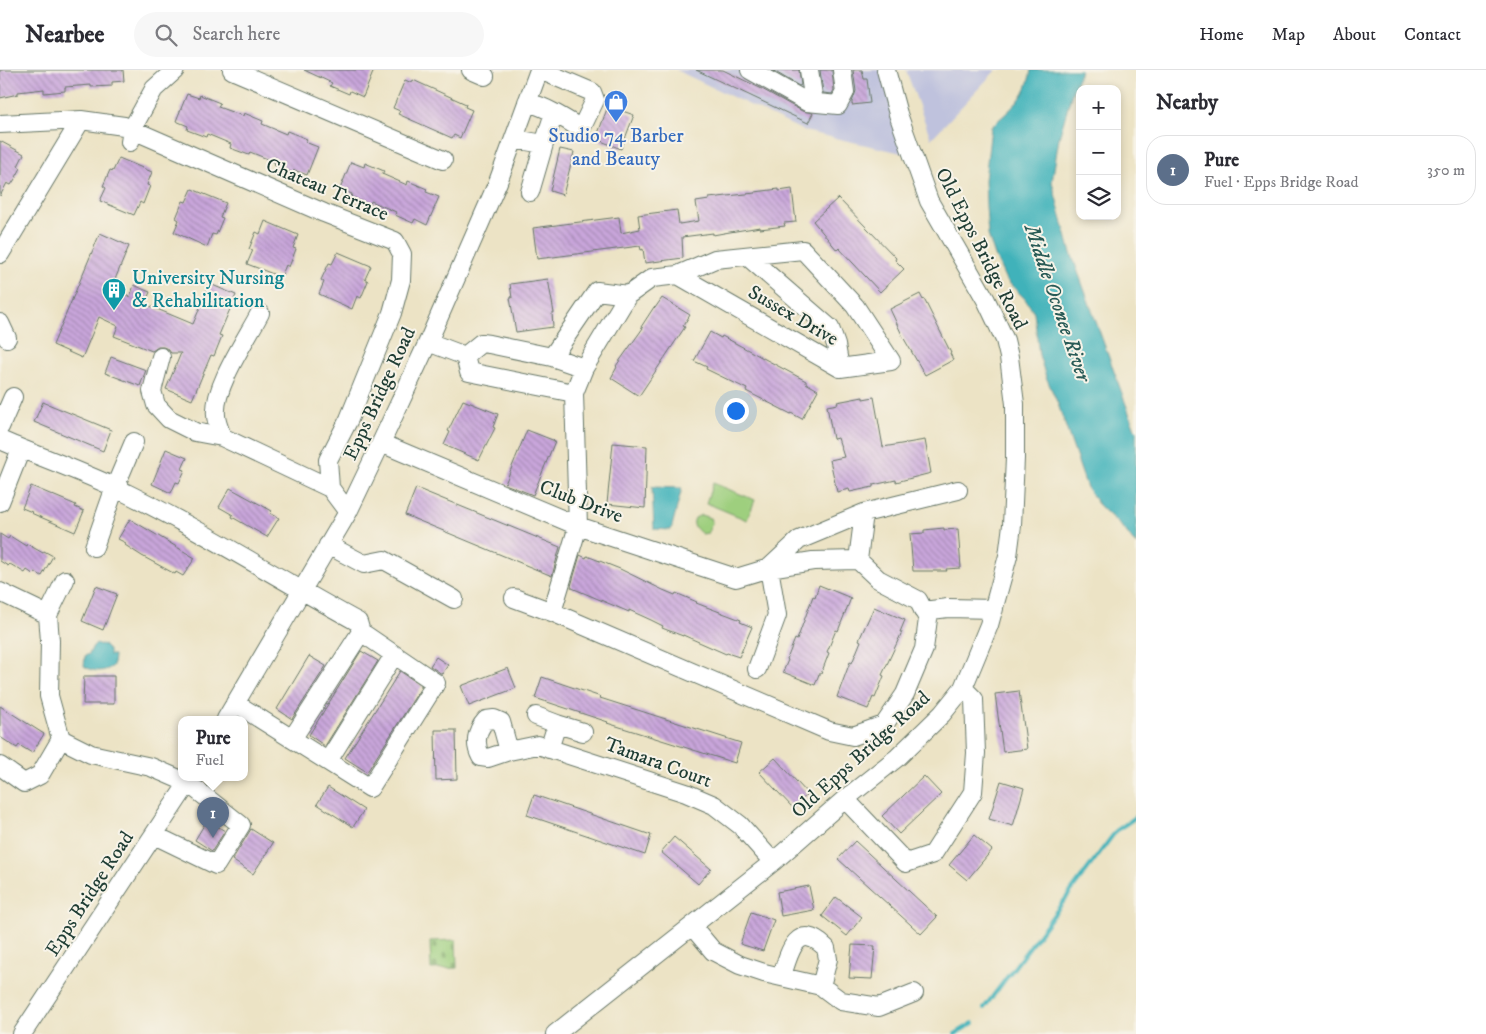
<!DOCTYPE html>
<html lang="en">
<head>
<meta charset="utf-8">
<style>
  :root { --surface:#fff; --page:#f7f7f7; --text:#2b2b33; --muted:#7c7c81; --line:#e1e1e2; --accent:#c8321e }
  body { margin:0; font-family:"IM FELL DW Pica",serif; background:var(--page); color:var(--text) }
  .controls { position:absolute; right:15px; top:15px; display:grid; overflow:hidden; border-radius:10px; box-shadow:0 2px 8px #0003 }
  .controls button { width:45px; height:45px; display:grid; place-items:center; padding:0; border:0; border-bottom:1px solid var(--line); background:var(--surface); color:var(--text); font:25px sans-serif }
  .you { position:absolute; left:735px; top:340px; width:18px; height:18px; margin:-12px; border:4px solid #fff; border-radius:50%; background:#1a73e8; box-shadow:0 0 0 8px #1a73e833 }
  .badge { display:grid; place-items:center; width:32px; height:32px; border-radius:50%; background:var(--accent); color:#fff; font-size:16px; font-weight:700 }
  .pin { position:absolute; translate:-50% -41px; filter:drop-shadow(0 1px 2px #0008) }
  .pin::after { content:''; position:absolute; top:26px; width:18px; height:15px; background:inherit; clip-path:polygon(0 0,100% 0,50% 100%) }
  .popup { position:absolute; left:178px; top:646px; width:70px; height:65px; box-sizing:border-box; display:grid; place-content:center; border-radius:10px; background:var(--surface); filter:drop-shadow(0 1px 4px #0005); font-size:16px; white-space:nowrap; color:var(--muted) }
  .popup b { font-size:19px; color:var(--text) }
  .popup::after { content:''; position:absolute; left:50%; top:100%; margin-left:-10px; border:10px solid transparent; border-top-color:var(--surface) }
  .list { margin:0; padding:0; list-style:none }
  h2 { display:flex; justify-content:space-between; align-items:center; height:65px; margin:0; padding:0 20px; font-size:21px }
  h2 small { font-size:16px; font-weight:400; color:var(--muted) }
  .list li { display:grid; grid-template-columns:32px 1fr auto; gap:15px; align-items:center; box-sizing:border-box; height:70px; margin:0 10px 10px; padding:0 10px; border:1px solid var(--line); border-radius:20px }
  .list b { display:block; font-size:19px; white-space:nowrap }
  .list p { margin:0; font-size:16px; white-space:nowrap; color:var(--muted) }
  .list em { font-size:16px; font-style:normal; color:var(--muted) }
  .icon { flex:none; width:28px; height:28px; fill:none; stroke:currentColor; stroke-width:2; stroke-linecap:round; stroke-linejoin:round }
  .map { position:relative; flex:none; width:1136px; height:964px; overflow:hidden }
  header { display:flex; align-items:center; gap:30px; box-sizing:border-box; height:70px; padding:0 25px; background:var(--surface); border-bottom:1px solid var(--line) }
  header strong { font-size:24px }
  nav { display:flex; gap:28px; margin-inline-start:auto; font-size:18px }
  .search { width:350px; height:45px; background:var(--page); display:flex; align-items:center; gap:12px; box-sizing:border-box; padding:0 18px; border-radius:28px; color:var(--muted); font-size:19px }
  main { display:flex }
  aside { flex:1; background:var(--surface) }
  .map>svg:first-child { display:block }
  .industrial { fill:#bfc2dd }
  .cemetery { fill:url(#cemetery-stones); stroke:#5e8659 }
  .park { fill:#9ecf7e; stroke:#5e8659 }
  .water { fill:#41b2ba; stroke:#307877 }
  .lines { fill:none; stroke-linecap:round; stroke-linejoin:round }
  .stream { stroke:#41b2ba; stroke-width:4 }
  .building { fill:url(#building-back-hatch) }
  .minor-casing { stroke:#677767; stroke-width:20 }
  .minor { stroke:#fff; stroke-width:18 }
  .labels { text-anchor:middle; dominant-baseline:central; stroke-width:4; stroke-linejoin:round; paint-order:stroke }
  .shop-label { font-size:20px; fill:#366cbe; stroke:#f7f3e8 }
  .street-label { font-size:20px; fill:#1f3d34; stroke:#f7f3e8 }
  .culture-label { font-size:20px; fill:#0d838f; stroke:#f7f3e8; text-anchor:start }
  .water-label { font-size:21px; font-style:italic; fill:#285a56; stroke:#f7f3e8 }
</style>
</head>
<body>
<header>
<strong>Nearbee</strong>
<div class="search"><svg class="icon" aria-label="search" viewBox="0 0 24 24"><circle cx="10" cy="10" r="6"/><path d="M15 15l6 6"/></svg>Search here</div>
<nav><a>Home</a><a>Map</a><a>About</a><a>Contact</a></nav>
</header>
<main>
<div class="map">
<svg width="1136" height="964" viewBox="0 0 1136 964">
  <defs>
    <pattern id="cemetery-stones" width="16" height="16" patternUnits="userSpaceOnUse" patternTransform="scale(1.25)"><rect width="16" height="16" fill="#9ecf7e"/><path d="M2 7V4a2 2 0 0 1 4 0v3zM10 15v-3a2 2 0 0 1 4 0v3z" fill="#80a968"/></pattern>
    <pattern id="building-back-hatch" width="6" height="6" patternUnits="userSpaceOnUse" patternTransform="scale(1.25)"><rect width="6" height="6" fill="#c9a6db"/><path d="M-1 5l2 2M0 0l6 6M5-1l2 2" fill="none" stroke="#a388b2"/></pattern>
  </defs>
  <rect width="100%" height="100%" fill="#f7f3e8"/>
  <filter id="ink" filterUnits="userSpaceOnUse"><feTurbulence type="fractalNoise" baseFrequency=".02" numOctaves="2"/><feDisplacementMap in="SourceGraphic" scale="10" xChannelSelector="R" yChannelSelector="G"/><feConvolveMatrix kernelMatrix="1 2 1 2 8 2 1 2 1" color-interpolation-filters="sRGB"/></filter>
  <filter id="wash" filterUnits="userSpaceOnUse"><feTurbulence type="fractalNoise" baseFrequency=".0096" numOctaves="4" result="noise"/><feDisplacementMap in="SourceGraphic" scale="20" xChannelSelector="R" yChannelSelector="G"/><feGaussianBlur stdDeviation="1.12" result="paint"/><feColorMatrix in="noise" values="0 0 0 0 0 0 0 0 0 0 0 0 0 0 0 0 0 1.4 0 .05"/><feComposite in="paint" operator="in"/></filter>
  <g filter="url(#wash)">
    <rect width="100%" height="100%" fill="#ece3c5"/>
    <path class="industrial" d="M 676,0 L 881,0 L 906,84 L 804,61 Z
      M 906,0 L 996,0 L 931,69 Z"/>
    <path class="cemetery" d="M 456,870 L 457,898 L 431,899 L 430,871 Z"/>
    <path class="park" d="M 713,413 L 755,430 L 747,450 L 706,433 Z
      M 701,445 L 710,448 L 712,453 L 708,463 L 702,464 C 697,459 691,456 695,448 Z"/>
    <path class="water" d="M 1031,0 L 1081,0 L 1072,23 L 1059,68 L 1052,112 L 1070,180 L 1136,362 L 1136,475 L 1125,460 L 1098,434 L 1087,418 L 1058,334 L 1046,307 L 1039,285 L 1034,242 L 1025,229 L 1006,210 L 995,186 L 988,165 L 986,136 L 985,110 L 991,57 C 1012,37 1026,30 1031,0 Z
      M 652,417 L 682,418 L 671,460 L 654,459 Z
      M 97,574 L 104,575 L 109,580 L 109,585 L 114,585 L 113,596 C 105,602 94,603 84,596 L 85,586 L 89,584 L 93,576 Z"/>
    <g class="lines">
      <path class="stream" d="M 984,938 L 1116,761 L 1136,747
        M 955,964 L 973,953"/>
    </g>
    <g id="blocks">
      <path class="building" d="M 0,0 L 123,0 L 124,11 L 112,12 L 112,16 L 91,17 L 91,15 L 65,17 L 65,21 L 44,23 L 44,19 L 18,22 L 18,24 L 0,28 Z
        M 304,0 L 374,0 L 363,27 L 350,21 L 349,24 L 330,16 L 332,13 Z
        M 696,0 L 723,0 L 760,18 L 802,41 L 813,43 L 808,53 Z
        M 772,0 L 799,0 L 801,15 L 799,16 Z
        M 820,0 L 832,0 L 834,20 L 832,24 L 823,23 Z
        M 853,0 L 862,0 L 864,9 L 867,9 L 870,33 L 852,35 L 852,32 L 856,21 Z
        M 405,10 L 412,13 L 413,10 L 466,34 L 465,37 L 472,40 L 460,68 L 454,65 L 452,68 L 398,44 L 400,41 L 393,38 Z
        M 187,24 L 199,28 L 200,25 L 220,33 L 218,37 L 243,46 L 244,43 L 263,51 L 262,54 L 286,64 L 287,61 L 307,69 L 305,72 L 318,77 L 307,105 L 294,100 L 293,103 L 274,95 L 275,92 L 250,82 L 249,85 L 230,78 L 231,74 L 207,64 L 206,67 L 187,60 L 188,56 L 176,51 Z
        M 608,36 L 634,45 L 621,79 L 596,69 Z
        M 0,71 L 24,84 L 18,96 L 21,98 L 15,109 L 11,115 L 7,113 L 0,126 Z
        M 560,79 L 574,82 L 563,125 L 550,121 Z
        M 119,88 L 152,102 L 147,115 L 150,116 L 143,134 L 140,132 L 134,145 L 100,131 L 106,118 L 103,116 L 110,100 L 113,101 Z
        M 351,92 L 364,97 L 365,93 L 384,101 L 382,104 L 407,115 L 408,111 L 427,119 L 426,122 L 439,127 L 427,155 L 415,149 L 413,153 L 395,145 L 396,142 L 371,131 L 370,135 L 351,127 L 352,124 L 340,119 Z
        M 192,119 L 226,133 L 220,147 L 223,148 L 216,165 L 212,164 L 207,177 L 174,162 L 179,150 L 176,148 L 183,131 L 186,132 Z
        M 779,119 L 779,121 L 792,119 L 796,152 L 784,153 L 785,156 L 760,159 L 760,157 L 724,163 L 713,165 L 713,163 L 682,167 L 683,188 L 645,193 L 643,179 L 641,180 L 640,176 L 537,189 L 533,158 L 619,147 L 621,163 L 640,159 L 638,145 L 677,140 L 679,154 L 699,151 L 696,132 L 709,130 L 709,128 L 755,123 L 755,122 Z
        M 838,128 L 896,188 L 895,190 L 904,199 L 880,222 L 839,178 L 837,180 L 813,151 Z
        M 265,151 L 298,165 L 293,178 L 296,179 L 289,197 L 286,195 L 281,207 L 247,194 L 253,180 L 249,179 L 256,162 L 260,164 Z
        M 100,163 L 129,176 L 111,219 L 130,227 L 134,215 L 145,220 L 150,222 L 145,234 L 193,254 L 210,214 L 236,225 L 219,265 L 222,266 L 214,286 L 211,285 L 192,330 L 166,319 L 181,283 L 171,283 L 168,279 L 163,277 L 158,277 L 152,281 L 114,266 L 118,256 L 99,247 L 82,288 L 53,275 Z
        M 338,182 L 371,196 L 365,209 L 368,211 L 361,228 L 357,226 L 352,239 L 319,224 L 324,212 L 321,210 L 329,193 L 332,194 Z
        M 548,209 L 554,243 L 552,243 L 553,257 L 516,262 L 510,228 L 512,228 L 510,214 Z
        M 920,224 L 923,230 L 924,229 L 951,283 L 950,283 L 953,290 L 925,305 L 903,267 L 890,239 Z
        M 662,228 L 690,245 L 683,256 L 685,257 L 639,326 L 611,308 L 617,297 L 616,296 L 643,258 L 641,257 L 654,237 L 655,238 Z
        M 710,262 L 721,268 L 722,266 L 806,311 L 806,313 L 818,320 L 802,349 L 791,343 L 791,344 L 746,321 L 747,319 L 706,299 L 707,297 L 694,291 Z
        M 111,287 L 146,300 L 140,316 L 105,303 Z
        M 863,327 L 863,329 L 874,327 L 883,377 L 925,370 L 931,403 L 896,412 L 896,410 L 873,415 L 873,417 L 850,422 L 849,419 L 837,422 L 830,390 L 844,387 L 838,368 L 833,369 L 827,336 L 838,334 L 837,332 Z
        M 463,330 L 498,344 L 493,357 L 495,358 L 479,390 L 444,375 L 450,362 L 448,361 Z
        M 43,332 L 111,360 L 103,381 L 34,352 Z
        M 527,360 L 555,371 L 533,425 L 505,414 Z
        M 613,373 L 647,376 L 645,438 L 607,434 Z
        M 166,379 L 187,388 L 182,399 L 185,400 L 179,413 L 176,412 L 171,423 L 152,414 Z
        M 31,416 L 76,435 L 75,437 L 84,441 L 75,462 L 31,443 L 32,442 L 22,438 Z
        M 230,418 L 272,441 L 270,443 L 279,448 L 267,467 L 232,447 L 233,445 L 219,437 Z
        M 416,418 L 560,477 L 552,506 L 405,445 Z
        M 130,449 L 195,488 L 183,506 L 176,502 L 175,504 L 142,486 L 125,475 L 126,473 L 118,469 Z
        M 944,458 L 944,460 L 958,459 L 961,498 L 946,499 L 947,501 L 913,501 L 910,464 L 924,463 L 924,460 Z
        M 0,464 L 8,469 L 10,466 L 26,476 L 27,474 L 43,483 L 44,481 L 53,486 L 42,506 L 35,502 L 33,504 L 27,500 L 25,503 L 10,494 L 8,496 L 0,491 Z
        M 580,485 L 586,488 L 587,486 L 620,499 L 663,520 L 675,525 L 676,523 L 697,532 L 696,533 L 741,550 L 740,552 L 752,557 L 739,587 L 727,583 L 726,584 L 683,565 L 683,566 L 662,558 L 663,556 L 651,550 L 629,540 L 629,542 L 572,518 L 571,516 Z
        M 819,515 L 851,528 L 838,561 L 836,560 L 827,582 L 829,583 L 821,604 L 819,604 L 815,615 L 783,602 L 788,590 L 787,589 L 795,569 L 797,570 L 813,526 L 815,527 Z
        M 96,516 L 117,524 L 103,560 L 82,551 Z
        M 874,537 L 905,550 L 900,562 L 902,562 L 882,605 L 884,606 L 875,628 L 873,627 L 868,639 L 837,627 L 850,592 L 852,593 L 861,571 L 859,570 Z
        M 361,581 L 378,591 L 325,676 L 309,665 Z
        M 309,586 L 326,596 L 292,649 L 277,639 Z
        M 436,587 L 448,595 L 442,604 L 430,596 Z
        M 508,598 L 516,618 L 469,636 L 461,616 Z
        M 400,601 L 422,616 L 367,702 L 345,688 Z
        M 84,606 L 114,606 L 114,634 L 83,634 Z
        M 542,607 L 601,627 L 600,628 L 741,673 L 735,693 L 607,653 L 608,652 L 535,628 Z
        M 1019,621 L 1027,679 L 1003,682 L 995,624 Z
        M 0,636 L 44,664 L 32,683 L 19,675 L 17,678 L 0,667 Z
        M 435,660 L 456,660 L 457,709 L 436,710 Z
        M 775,688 L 808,724 L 793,738 L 759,702 Z
        M 924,706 L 941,724 L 899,764 L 882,746 Z
        M 1001,711 L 1024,718 L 1013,756 L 989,749 Z
        M 328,717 L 364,740 L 353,757 L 317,734 Z
        M 534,725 L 651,765 L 645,785 L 527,745 Z
        M 207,750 L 225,761 L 212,781 L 195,770 Z
        M 251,759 L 273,773 L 253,804 L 232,790 Z
        M 974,765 L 992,780 L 967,810 L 949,795 Z
        M 674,767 L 711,799 L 698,814 L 661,782 Z
        M 855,771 L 937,847 L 921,864 L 838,789 Z
        M 809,816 L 814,840 L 781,846 L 777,822 Z
        M 836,827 L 862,847 L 847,866 L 822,846 Z
        M 751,842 L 774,850 L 763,881 L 740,874 Z
        M 852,875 L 875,876 L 872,909 L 849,908 Z"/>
    </g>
  </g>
  <g filter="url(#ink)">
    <use href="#blocks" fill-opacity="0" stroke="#677767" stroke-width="1"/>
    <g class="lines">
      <defs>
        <path id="minor" d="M 232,0 L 443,90
          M 471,0 L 485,6
          M 750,0 L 807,32 L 838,35 L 845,22 L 842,0
          M 809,0 L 814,32
          M 527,32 C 546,37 562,47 578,57 L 583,55 L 595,30 L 592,22 L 540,0
          M 0,54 L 81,50 L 124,56 L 324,143 L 395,171 L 402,184 L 401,210 L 392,243 L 349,349 L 328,390 L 330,418 L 348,442
          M 514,69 L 544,74 L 554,43
          M 130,72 L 132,59 L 154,19 L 175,0
          M 530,122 L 544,74
          M 0,184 L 81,50
          M 747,186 L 830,258 L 836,275 L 840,298
          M 260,243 C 247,268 213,318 216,345 C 216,352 220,360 222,367 L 330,418
          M 0,253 L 7,268
          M 428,272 L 465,286
          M 161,287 L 152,321 L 156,335 L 169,349 L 195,362 L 222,367
          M 552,287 L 597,221 L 628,225
          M 574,323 L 469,302 L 465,286 L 481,273 L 489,274 L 552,287 L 584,298
          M 0,357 L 13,327
          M 0,370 C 38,386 78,400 116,418 C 199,458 277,508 358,552 L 361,562 L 436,613 L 370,718 L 235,633
          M 381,373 L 578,456 L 736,508 L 769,498 L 813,491 L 858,490 L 864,443
          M 0,432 L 21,379
          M 328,475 L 364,494 L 384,490 L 454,529
          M 94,477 L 115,417 L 134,372
          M 0,522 L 48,545 L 50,571 L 49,626 L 61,669 L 91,684 L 151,697 L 188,713 L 241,755 L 216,795 L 154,765
          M 514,528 L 552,542 L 829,661 L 853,666 L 884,655 L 905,624 L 924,579 L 928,549 L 918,530 L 878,509 L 858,490
          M 923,541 L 948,538 L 994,539
          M 552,542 L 578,456 L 574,323 L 584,298 L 628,225 L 652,208 L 678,205 L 840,298 L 891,291 L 855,236 L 803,180 L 715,189 L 678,205
          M 48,545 L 65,510
          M 757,599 L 777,545 L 769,498 L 799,470 L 864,443 L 958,420
          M 536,646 L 557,654 L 549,679
          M 226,649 L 348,442 L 381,373 L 428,272 L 498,112 L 539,0
          M 557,654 L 583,662
          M 292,669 L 361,562
          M 509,681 L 501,652 L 494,649 L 486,650 C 476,661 474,674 481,687 L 488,688 L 509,681 L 538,675 L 686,723 L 714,735 L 740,755 L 773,792
          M 328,691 L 394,585
          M 0,696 L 24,713 L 40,705 L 61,669
          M 845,729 L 906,793 L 933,784 L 973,722 L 976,683 L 974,629 L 963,618
          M 692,856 L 713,881 L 740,895 L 764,903 L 821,916 L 841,931 L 879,937 L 914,923
          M 782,906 C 789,882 797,850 826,878 L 828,889 L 821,916
          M 22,964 L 192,707
          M 555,964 L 773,792 L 845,729 L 898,687 L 942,644 L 963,618 L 989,555 L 1008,486 L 1012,455 L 1015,388 L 1015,334 L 1009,287 L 1005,270 L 986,230 L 929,131 L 898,44 L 886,0"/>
      </defs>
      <use href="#minor" class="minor-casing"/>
      <use href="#minor" class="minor"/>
    </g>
  </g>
  <defs>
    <symbol id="shop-pin" viewBox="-11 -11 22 30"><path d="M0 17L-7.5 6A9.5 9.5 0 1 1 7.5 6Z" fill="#3f7fe0" stroke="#f7f3e8"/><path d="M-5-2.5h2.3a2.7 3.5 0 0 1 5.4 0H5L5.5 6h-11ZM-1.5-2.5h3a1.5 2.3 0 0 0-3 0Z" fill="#fff"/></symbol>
    <symbol id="building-pin" viewBox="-11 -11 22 30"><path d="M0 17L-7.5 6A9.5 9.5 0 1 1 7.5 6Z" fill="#0f9aa8" stroke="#f7f3e8"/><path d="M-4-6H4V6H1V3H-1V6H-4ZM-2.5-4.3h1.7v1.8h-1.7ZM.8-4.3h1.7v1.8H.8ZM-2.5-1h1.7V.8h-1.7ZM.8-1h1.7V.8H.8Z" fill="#fff"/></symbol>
  </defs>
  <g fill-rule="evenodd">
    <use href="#shop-pin" x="602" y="18" width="28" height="38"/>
    <use href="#building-pin" x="100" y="206" width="28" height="38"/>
  </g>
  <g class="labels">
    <g class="shop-label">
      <text x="616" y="66">Studio 74 Barber<tspan x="616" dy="23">and Beauty</tspan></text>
    </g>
    <g class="street-label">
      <text transform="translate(327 120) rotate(23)">Chateau Terrace</text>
      <text transform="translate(981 179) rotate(63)">Old Epps Bridge Road</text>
      <text transform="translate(793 246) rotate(30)">Sussex Drive</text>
      <text transform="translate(380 324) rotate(-65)">Epps Bridge Road</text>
      <text transform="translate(581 432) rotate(21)">Club Drive</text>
      <text transform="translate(861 685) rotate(-42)">Old Epps Bridge Road</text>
      <text transform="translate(658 693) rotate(20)">Tamara Court</text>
      <text transform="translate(90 824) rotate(-57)">Epps Bridge Road</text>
    </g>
    <g class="culture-label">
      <text x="132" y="208">University Nursing<tspan x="132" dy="23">&amp; Rehabilitation</tspan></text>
    </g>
    <g class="water-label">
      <text transform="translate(1057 233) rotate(71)">Middle Oconee River</text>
    </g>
  </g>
</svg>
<div class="controls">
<button>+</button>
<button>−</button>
<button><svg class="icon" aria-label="layers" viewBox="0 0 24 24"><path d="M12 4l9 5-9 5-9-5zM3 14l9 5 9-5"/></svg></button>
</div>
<div class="you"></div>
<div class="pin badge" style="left:213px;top:768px;background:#5c6f8a">1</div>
<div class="popup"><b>Pure</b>Fuel</div>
</div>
<aside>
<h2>Nearby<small></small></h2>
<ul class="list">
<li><span class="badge" style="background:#5c6f8a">1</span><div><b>Pure</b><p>Fuel · Epps Bridge Road</p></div><em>350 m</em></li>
</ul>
</aside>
</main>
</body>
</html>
